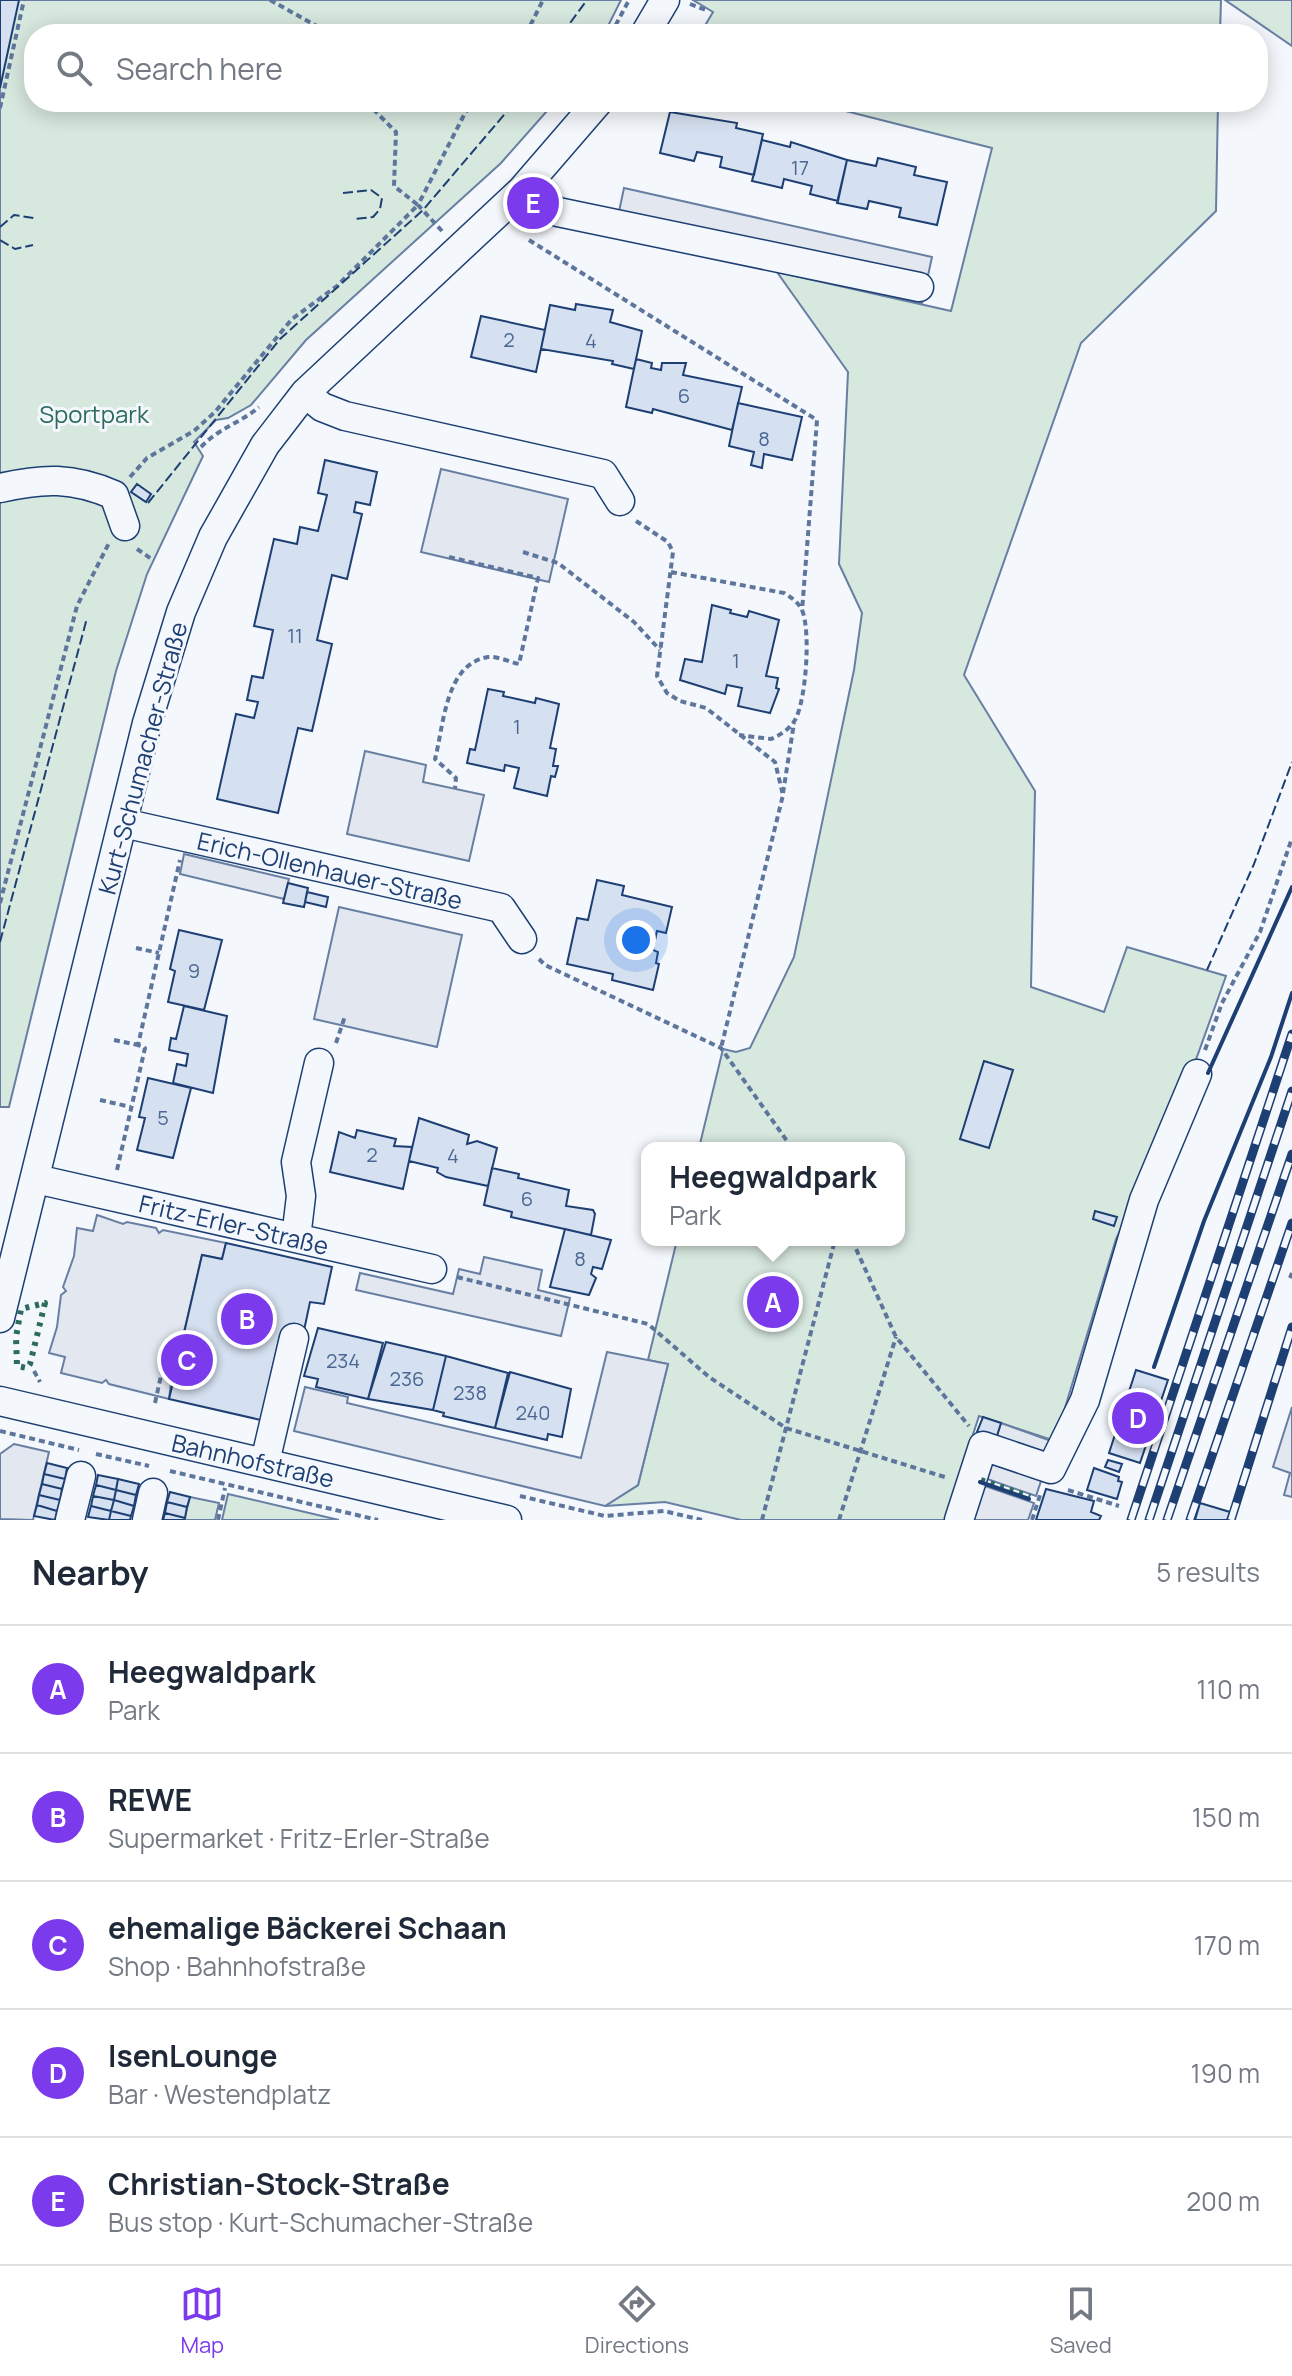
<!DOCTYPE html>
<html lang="en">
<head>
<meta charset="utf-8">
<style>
  :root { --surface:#fff; --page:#f2f2f3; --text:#1f2937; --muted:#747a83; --line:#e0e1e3; --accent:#7c3aed }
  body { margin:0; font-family:Manrope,sans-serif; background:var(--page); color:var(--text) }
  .you { position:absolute; left:636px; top:940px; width:28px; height:28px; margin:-20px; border:6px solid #fff; border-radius:50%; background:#1a73e8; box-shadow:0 0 0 12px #1a73e833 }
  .badge { display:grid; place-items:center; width:52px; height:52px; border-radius:50%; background:var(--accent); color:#fff; font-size:26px; font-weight:700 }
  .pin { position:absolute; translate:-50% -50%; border:4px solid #fff; box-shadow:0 2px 8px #0006 }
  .popup { position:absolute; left:641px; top:1142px; width:264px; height:104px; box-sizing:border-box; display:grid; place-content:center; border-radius:16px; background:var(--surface); filter:drop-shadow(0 2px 6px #0005); font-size:26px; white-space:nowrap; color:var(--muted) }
  .popup b { font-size:30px; color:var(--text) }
  .popup::after { content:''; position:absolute; left:50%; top:100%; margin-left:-16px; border:16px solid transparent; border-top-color:var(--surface) }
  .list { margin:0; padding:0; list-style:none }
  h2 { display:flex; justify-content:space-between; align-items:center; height:104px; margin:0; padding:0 32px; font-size:34px }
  h2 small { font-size:26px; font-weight:400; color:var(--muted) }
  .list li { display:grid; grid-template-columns:52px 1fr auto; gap:24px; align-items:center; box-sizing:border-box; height:128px; padding:0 32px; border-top:2px solid var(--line) }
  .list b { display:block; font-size:30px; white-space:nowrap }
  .list p { margin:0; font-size:26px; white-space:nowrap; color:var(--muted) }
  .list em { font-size:26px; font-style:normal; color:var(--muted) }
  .icon { flex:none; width:44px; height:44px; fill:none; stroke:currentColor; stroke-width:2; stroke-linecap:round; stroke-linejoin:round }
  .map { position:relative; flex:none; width:1292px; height:1520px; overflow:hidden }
  .search { position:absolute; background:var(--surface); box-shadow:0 4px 20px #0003; left:24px; right:24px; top:24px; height:88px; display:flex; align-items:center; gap:20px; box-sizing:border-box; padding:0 28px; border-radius:32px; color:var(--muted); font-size:30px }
  .sheet { height:744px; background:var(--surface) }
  nav { display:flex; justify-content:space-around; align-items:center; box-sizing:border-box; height:112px; border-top:2px solid var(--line); background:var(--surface); font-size:22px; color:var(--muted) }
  nav a { display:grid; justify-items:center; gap:4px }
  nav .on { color:var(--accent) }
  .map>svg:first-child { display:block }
  .green { fill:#d7e8df; stroke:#687fa3; stroke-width:2 }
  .parking { fill:#e3e8f0; stroke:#687fa3; stroke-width:2 }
  .building { fill:#d5e0f0; stroke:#1d3f73; stroke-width:2 }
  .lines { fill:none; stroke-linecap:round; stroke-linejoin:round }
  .minor-casing { stroke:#1d3f73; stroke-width:31 }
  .path { stroke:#5e769c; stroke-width:4; stroke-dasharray:6 4; stroke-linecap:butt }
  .minor { stroke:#f4f7fb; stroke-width:28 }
  .rail-casing { stroke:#1d3f73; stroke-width:9 }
  .rail { stroke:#f4f7fb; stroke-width:6; stroke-dasharray:18; stroke-linecap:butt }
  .hedge { stroke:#2c6c60; stroke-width:6; stroke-dasharray:4 6; stroke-linecap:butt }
  .fence { stroke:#1d3f73; stroke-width:2; stroke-dasharray:10 4; stroke-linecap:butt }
  .wall { stroke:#1d3f73; stroke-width:4 }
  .labels { text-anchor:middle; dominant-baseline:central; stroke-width:6; stroke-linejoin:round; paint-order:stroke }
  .number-label { font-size:20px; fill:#4b6792 }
  .park-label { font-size:24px; fill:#2c6c60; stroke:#f4f7fb }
  .street-label { font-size:24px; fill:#1d3f73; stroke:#f4f7fb }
</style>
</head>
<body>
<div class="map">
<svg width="1292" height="1520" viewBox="0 0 1292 1520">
  <rect width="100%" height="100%" fill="#f4f7fb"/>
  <path class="green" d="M 0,0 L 621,0 L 604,34 L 34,34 L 34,102 L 555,102 L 501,163 L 306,340 L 251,405 L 228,418 L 216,420 L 194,442 L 203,456 L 147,574 L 116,671 L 9,1107 L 0,1107 Z
    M 693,0 L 1221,0 L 1220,34 L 700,34 L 713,12 Z
    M 1225,0 L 1292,0 L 1292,46 Z
    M 810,102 L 1218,102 L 1216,211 L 1081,343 L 964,675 L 1035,791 L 1031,987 L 1104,1012 L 1127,947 L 1226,976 L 1180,1104 L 1116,1239 L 1055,1441 L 979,1416 L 945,1520 L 741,1520 L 665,1502 L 605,1506 L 638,1485 L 668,1364 L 648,1360 L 677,1240 L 899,1240 L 899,1148 L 699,1148 L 723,1049 L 736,1052 L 750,1048 L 794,957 L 854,670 L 862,613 L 839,564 L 848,372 L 777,272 L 951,311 L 992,148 Z
    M 228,1494 L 339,1520 L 222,1520 Z
    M 190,1497 L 219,1503 L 215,1520 L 184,1520 Z"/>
  <path class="parking" d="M 624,188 L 932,257 L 922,303 L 614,235 Z
    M 441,469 L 568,499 L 549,582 L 421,552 Z
    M 365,751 L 426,765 L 423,782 L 484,795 L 469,861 L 347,834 Z
    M 184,854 L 289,879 L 284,899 L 180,874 Z
    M 339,907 L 462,935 L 437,1047 L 314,1019 Z
    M 97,1215 L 123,1224 L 127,1222 L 156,1228 L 159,1233 L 163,1230 L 226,1243 L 222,1259 L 202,1255 L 178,1358 L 174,1358 L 169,1399 L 109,1384 L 106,1380 L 102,1383 L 61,1373 L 65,1357 L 49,1353 L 57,1327 L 61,1295 L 66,1291 L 63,1287 L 74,1256 L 77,1228 L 93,1231 Z
    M 484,1257 L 542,1270 L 538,1290 L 570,1298 L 561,1336 L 356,1290 L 360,1273 L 453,1294 L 459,1269 L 480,1274 Z
    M 607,1352 L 668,1364 L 638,1485 L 605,1506 L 294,1431 L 305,1387 L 348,1397 L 347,1403 L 581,1458 Z
    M 1292,1407 L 1292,1497 L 1284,1495 L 1290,1473 L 1273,1467 Z
    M 1001,1423 L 1054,1442 L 1036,1496 L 973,1474 L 996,1439 Z
    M 14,1444 L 49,1452 L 33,1520 L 0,1519 L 0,1454 Z
    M 959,1477 L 1034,1503 L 1028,1520 L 945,1520 Z"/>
  <path class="building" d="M 0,0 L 19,0 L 0,88 Z
    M 670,112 L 737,123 L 736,128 L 763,134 L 754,175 L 720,167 L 722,157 L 697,152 L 694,161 L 660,153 Z
    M 762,140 L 790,147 L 791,142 L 847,160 L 838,201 L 810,194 L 812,186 L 784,179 L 782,188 L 752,181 Z
    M 878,158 L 916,167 L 914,175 L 947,182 L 937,225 L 899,217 L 901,208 L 869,201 L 867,209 L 837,203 L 847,160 L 876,166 Z
    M 576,304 L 613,310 L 610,322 L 642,331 L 634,369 L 612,364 L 613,361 L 541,349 L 550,305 L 575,310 Z
    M 481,316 L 545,330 L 536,372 L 471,357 Z
    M 636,359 L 652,363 L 651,368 L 661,370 L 662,363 L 686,363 L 683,375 L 742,387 L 732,430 L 653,409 L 652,413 L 626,407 Z
    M 738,403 L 802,417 L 792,460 L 764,454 L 762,468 L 751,465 L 754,452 L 729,446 Z
    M 325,460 L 377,472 L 370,505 L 356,502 L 354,512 L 362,514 L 347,579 L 332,575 L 317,640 L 332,644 L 312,731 L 298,728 L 278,813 L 217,799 L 236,714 L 254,718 L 258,702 L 247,700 L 252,676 L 263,678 L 273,630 L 254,626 L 274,539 L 297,544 L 300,527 L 318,531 L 327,495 L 318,493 Z
    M 137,484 L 151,494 L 146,502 L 131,492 Z
    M 712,605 L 731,610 L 730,613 L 747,617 L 749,611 L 779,620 L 766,676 L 778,678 L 776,688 L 779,689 L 770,713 L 738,706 L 742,688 L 727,685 L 725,694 L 680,680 L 685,659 L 702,662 Z
    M 488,689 L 504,692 L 503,696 L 535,703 L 536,698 L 559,704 L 550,748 L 556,749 L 553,766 L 558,766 L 555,777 L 551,776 L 547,796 L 514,788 L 519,768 L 505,765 L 504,771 L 467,763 L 470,749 L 475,750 Z
    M 597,880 L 624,886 L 622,895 L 672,907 L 666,933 L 657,931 L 653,950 L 658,952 L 656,963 L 659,964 L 653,990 L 612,980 L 613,974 L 567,964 L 577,918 L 588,920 Z
    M 288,883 L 308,888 L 304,907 L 283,903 Z
    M 307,892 L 328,897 L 326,907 L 305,902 Z
    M 179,930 L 222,940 L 204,1010 L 168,1002 L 175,971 L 170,969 Z
    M 184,1006 L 227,1016 L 213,1093 L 173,1083 L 177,1064 L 186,1066 L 188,1054 L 169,1050 L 171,1038 L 176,1039 Z
    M 984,1061 L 1013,1070 L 989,1148 L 960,1139 Z
    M 148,1078 L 191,1088 L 173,1158 L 137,1150 L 145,1118 L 139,1117 Z
    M 419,1118 L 469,1135 L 467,1144 L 477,1141 L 497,1148 L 488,1186 L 446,1177 L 437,1172 L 438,1168 L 409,1161 Z
    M 357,1130 L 396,1139 L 394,1146 L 412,1147 L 403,1189 L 330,1172 L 339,1132 L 355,1138 Z
    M 492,1168 L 519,1174 L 518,1178 L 569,1190 L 566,1206 L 593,1210 L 595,1214 L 591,1235 L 511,1217 L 512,1212 L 484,1205 Z
    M 1095,1211 L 1117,1217 L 1114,1226 L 1093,1219 Z
    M 565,1229 L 611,1240 L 602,1269 L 593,1267 L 591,1274 L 596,1278 L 589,1295 L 550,1287 Z
    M 226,1243 L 332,1267 L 324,1304 L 310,1302 L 302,1340 L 280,1335 L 261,1420 L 169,1399 L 175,1374 L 171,1373 L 175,1358 L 178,1359 L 202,1255 L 222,1259 Z
    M 318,1328 L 383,1343 L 368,1399 L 316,1387 L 318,1379 L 304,1376 Z
    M 386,1342 L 446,1356 L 433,1410 L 368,1399 Z
    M 446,1356 L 508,1373 L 495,1428 L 443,1416 L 444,1413 L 433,1410 Z
    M 1136,1370 L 1168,1380 L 1140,1463 L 1109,1453 Z
    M 510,1372 L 571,1389 L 562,1437 L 548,1434 L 547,1440 L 495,1428 Z
    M 983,1417 L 1001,1423 L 996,1439 L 977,1432 Z
    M 1108,1460 L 1122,1464 L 1119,1472 L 1105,1467 Z
    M 47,1463 L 67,1468 L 65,1479 L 44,1474 Z
    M 1094,1468 L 1119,1477 L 1118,1481 L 1122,1482 L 1117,1499 L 1087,1490 Z
    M 44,1474 L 65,1479 L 62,1489 L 42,1484 Z
    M 98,1475 L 118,1479 L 116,1490 L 96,1485 Z
    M 118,1479 L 139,1484 L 136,1495 L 116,1490 Z
    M 42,1484 L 62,1489 L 60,1500 L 39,1495 Z
    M 96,1485 L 116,1490 L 114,1500 L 93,1496 Z
    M 1046,1489 L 1094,1501 L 1091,1512 L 1101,1516 L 1099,1520 L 1036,1520 Z
    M 116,1490 L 136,1495 L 134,1506 L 114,1500 Z
    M 170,1492 L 190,1497 L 187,1507 L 167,1502 Z
    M 39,1495 L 60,1500 L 57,1511 L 37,1505 Z
    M 93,1496 L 114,1500 L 111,1511 L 91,1506 Z
    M 114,1500 L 134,1506 L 131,1516 L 111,1511 Z
    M 167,1502 L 187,1507 L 185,1518 L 165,1513 Z
    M 1200,1503 L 1230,1512 L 1227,1520 L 1195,1520 Z
    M 37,1505 L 57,1511 L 55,1520 L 34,1516 Z
    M 91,1506 L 111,1511 L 109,1520 L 88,1517 Z
    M 111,1511 L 131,1516 L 130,1520 L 109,1520 Z
    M 165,1513 L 185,1518 L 184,1520 L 163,1520 Z"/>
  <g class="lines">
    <defs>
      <path id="minor" d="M 645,34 L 665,0
        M 522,190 L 558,212 L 919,287
        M 305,393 L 322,407 L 345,416 L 603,474 L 620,501
        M 0,488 C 43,478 73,477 114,495 L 125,526
        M 123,823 L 501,908 L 522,939
        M 36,1179 L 432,1269
        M 296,1238 L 301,1196 L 296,1162 L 319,1063
        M 0,1318 L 147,723 L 181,612 L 213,537 L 265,445 L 305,393 L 522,190 L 598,102
        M 0,1401 L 507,1520
        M 265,1462 L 294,1338
        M 70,1520 L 81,1476
        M 147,1520 L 153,1493
        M 959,1520 L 983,1446 L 1051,1469 L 1085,1400 L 1144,1200 L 1197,1074"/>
    </defs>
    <use href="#minor" class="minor-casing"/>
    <path class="path" d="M 270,0 L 322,29 L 320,34
      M 690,4 L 706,10
      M 322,29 L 343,34
      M 526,34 L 543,0
      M 611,34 L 629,0
      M 0,108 L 24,0
      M 442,231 L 418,205 L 465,113 L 474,102
      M 529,240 L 817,420 L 802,611
      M 201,447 C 220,427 239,424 259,407
      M 130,477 L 147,458 L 194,431 L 215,412 L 292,319 L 337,286 L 418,205 L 394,186 L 396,132 L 366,102
      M 636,521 L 668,542 L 673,552 L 657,676 L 667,693 L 680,701 L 706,708 L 775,762 L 783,795 L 721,1048
      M 137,549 L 153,560
      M 523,552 L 558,563 L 634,622 L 660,650
      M 449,557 L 538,578 L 519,664 C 510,662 497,656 488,657 C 445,664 444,725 435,759 L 456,778 L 455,788
      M 671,572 L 784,593 C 792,598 798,602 802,610 C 811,631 806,701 795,720 C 789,730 780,735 771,739 L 739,735
      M 783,793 L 794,723
      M 0,903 L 77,606 L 109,543
      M 136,948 L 159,953
      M 539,959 L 545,965 L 721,1048 L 792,1148
      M 114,1040 L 138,1045
      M 336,1043 L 345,1016
      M 1205,1050 L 1222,1003 L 1260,932 L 1292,838
      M 100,1100 L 131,1107
      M 117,1170 L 145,1048 L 138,1045 L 180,860
      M 852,1240 L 896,1337 L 969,1426
      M 457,1277 L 648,1324 L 709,1377 L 786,1428 L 948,1478
      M 1290,1278 L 1292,1273
      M 34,1371 L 40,1382
      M 155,1403 L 162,1371 L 173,1365
      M 0,1431 L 79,1450
      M 96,1454 L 149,1466
      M 170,1471 L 378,1520
      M 1068,1490 L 1119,1506
      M 520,1496 L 605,1516 L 664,1511 L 702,1520
      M 218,1520 L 225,1488
      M 762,1520 L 835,1240
      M 839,1520 L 896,1337
      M 1032,1520 L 1041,1492"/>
    <use href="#minor" class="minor"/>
    <defs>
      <path id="rail" d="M 1131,1520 L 1292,1034
        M 1149,1520 L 1292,1091
        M 1167,1520 L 1292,1154
        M 1190,1520 L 1292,1223
        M 1231,1520 L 1292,1327"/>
    </defs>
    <use href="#rail" class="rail-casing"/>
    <use href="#rail" class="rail"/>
    <path class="hedge" d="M 45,1303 L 30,1364 L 27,1368 L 17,1366 L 16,1337 L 21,1309 Z
      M 981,1480 L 1030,1497"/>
    <path class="fence" d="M 562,34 L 587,0
      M 343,193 L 371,190 L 382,198 L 380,209 L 373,217 L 353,219
      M 0,227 L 14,215 L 34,218
      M 0,240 L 15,249 L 33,245
      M 148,503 L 280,339 L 423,210 L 515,102
      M 0,942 L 87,618
      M 1207,970 L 1254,864 L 1292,762"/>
    <path class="wall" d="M 1208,1073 L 1292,887
      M 1154,1367 L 1204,1221 L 1271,1057 L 1292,993
      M 980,1482 L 1029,1499"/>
  </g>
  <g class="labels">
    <g class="number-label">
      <text x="800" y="167">17</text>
      <text x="509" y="339">2</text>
      <text x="591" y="340">4</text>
      <text x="684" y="395">6</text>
      <text x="764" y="438">8</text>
      <text x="295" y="635">11</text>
      <text x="736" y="660">1</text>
      <text x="517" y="726">1</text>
      <text x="194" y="970">9</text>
      <text x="163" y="1117">5</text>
      <text x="372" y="1154">2</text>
      <text x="453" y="1155">4</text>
      <text x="527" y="1198">6</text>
      <text x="580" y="1258">8</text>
      <text x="343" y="1360">234</text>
      <text x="407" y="1378">236</text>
      <text x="470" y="1392">238</text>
      <text x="533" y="1412">240</text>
    </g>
    <g class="park-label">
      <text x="94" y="413">Sportpark</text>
    </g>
    <g class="street-label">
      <text transform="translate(142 758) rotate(-75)">Kurt-Schumacher-Straße</text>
      <text transform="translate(330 870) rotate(13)">Erich-Ollenhauer-Straße</text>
      <text transform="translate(234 1224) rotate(13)">Fritz-Erler-Straße</text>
      <text transform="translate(253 1460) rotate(13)">Bahnhofstraße</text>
    </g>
  </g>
</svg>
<div class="you"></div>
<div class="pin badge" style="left:773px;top:1302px">A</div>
<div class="popup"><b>Heegwaldpark</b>Park</div>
<div class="pin badge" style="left:247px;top:1319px">B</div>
<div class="pin badge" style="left:187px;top:1360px">C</div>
<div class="pin badge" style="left:1138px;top:1418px">D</div>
<div class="pin badge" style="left:533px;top:203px">E</div>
<div class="search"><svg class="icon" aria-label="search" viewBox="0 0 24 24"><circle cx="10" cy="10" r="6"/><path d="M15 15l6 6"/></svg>Search here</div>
</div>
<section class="sheet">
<h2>Nearby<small>5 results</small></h2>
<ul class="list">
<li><span class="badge">A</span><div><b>Heegwaldpark</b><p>Park</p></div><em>110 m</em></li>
<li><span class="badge">B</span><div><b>REWE</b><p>Supermarket · Fritz-Erler-Straße</p></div><em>150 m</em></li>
<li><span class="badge">C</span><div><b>ehemalige Bäckerei Schaan</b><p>Shop · Bahnhofstraße</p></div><em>170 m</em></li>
<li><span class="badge">D</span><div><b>IsenLounge</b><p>Bar · Westendplatz</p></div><em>190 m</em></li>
<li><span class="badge">E</span><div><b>Christian-Stock-Straße</b><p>Bus stop · Kurt-Schumacher-Straße</p></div><em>200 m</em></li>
</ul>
</section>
<nav>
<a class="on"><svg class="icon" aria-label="map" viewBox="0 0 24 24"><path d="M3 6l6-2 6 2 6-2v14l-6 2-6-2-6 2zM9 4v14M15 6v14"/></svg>Map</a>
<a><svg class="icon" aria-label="directions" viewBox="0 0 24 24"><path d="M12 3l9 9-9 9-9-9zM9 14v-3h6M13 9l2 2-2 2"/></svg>Directions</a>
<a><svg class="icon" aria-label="saved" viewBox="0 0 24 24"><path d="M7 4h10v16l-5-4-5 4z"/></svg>Saved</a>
</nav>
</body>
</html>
